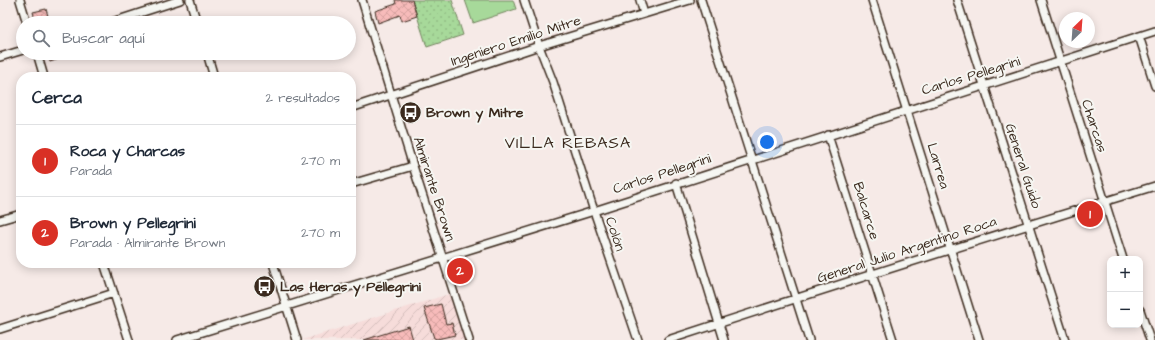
<!DOCTYPE html>
<html lang="es">
<head>
<meta charset="utf-8">
<style>
  :root { --surface:#fff; --page:#f2f2f3; --text:#1f2937; --muted:#747a83; --line:#e0e1e3; --accent:#d93025 }
  body { margin:0; font-family:"Architects Daughter",sans-serif; background:var(--page); color:var(--text) }
  .controls { position:absolute; right:12px; bottom:12px; display:grid; overflow:hidden; border-radius:8px; box-shadow:0 2px 10px #0003 }
  .controls button { width:36px; height:36px; display:grid; place-items:center; padding:0; border:0; border-bottom:1px solid var(--line); background:var(--surface); color:var(--text); font:20px sans-serif }
  .compass { position:absolute; left:1059px; top:12px; width:36px; height:36px; border-radius:50%; background:var(--surface); box-shadow:0 2px 10px #0003; rotate:25deg }
  .you { position:absolute; left:767px; top:142px; width:14px; height:14px; margin:-10px; border:3px solid #fff; border-radius:50%; background:#1a73e8; box-shadow:0 0 0 6px #1a73e833 }
  .badge { display:grid; place-items:center; width:26px; height:26px; border-radius:50%; background:var(--accent); color:#fff; font-size:13px; font-weight:700 }
  .pin { position:absolute; translate:-50% -50%; border:2px solid #fff; box-shadow:0 1px 4px #0006 }
  .list { margin:0; padding:0; list-style:none }
  h2 { display:flex; justify-content:space-between; align-items:center; height:52px; margin:0; padding:0 16px; font-size:17px }
  h2 small { font-size:13px; font-weight:400; color:var(--muted) }
  .list li { display:grid; grid-template-columns:26px 1fr auto; gap:12px; align-items:center; box-sizing:border-box; height:72px; padding:0 16px; border-top:1px solid var(--line) }
  .list b { display:block; font-size:15px; white-space:nowrap }
  .list p { margin:0; font-size:13px; white-space:nowrap; color:var(--muted) }
  .list em { font-size:13px; font-style:normal; color:var(--muted) }
  .icon { flex:none; width:22px; height:22px; fill:none; stroke:currentColor; stroke-width:2; stroke-linecap:round; stroke-linejoin:round }
  .map { position:relative; flex:none; width:1155px; height:340px; overflow:hidden }
  .search { position:absolute; background:var(--surface); box-shadow:0 2px 10px #0003; left:16px; top:16px; width:340px; height:44px; display:flex; align-items:center; gap:10px; box-sizing:border-box; padding:0 14px; border-radius:22px; color:var(--muted); font-size:15px }
  .panel { position:absolute; background:var(--surface); box-shadow:0 2px 10px #0003; left:16px; top:72px; width:340px; height:196px; border-radius:16px }
  .map>svg:first-child { display:block }
  .industrial { fill:url(#industrial-furrows) }
  .grass { fill:url(#grass-dots); stroke:#71825c }
  .pitch { fill:#a7d99a; stroke:#71825c }
  .building { fill:url(#building-cross-hatch); stroke:#3b2a1e }
  .lines { fill:none; stroke-linecap:round; stroke-linejoin:round }
  .minor-casing { stroke:#3b2a1e; stroke-width:10 }
  .minor { stroke:#f6f6f2; stroke-width:7 }
  .labels { text-anchor:middle; dominant-baseline:central; stroke-width:4; stroke-linejoin:round; paint-order:stroke }
  .street-label { font-size:14px; fill:#3b2a1e; stroke:#f6f6f2 }
  .poi-label { font-size:14px; font-weight:bold; fill:#3b2a1e; stroke:#f6f6f2; text-anchor:start }
  .quarter-label { font-size:16px; letter-spacing:1px; fill:#3b2a1e; stroke:#f6f6f2 }
</style>
</head>
<body>
<div class="map">
<svg width="1155" height="340" viewBox="0 0 1155 340">
  <defs>
    <pattern id="industrial-furrows" width="10" height="10" patternUnits="userSpaceOnUse"><rect width="10" height="10" fill="#f6dcda"/><path d="M-1 1l2-2M0 10L10 0M9 11l2-2" fill="none" stroke="#d4bdbb"/></pattern>
    <pattern id="grass-dots" width="8" height="8" patternUnits="userSpaceOnUse"><rect width="8" height="8" fill="#a7d99a"/><path d="M2 2h.1M6 6h.1" fill="none" stroke="#91ba84" stroke-width="1.8" stroke-linecap="round"/></pattern>
    <pattern id="building-cross-hatch" width="8" height="8" patternUnits="userSpaceOnUse"><rect width="8" height="8" fill="#f7bbba"/><path d="M0 0l8 8M0 8l8-8" fill="none" stroke="#d5a19f"/></pattern>
  </defs>
  <rect width="100%" height="100%" fill="#f6eae7"/>
  <filter id="ink" filterUnits="userSpaceOnUse"><feTurbulence type="fractalNoise" baseFrequency=".025" numOctaves="2"/><feDisplacementMap in="SourceGraphic" scale="8" xChannelSelector="R" yChannelSelector="G"/><feConvolveMatrix kernelMatrix="1 2 1 2 8 2 1 2 1" color-interpolation-filters="sRGB"/></filter>
  <g filter="url(#ink)">
    <path class="industrial" d="M 449,294 L 464,340 L 302,340 Z"/>
    <path class="grass" d="M 412,0 L 452,0 L 463,35 L 427,47 Z"/>
    <path class="pitch" d="M 465,0 L 513,0 L 516,9 L 473,23 Z"/>
    <path class="building" d="M 395,0 L 412,0 L 417,16 L 402,21 L 400,15 L 378,23 L 375,11 L 396,4 Z
      M 46,9 L 50,23 L 36,23 L 33,12 Z
      M 47,53 L 61,53 L 62,58 L 50,62 Z
      M 441,304 L 446,324 L 452,323 L 455,335 L 437,339 L 434,338 L 424,308 Z
      M 409,326 L 413,340 L 364,340 Z"/>
    <g class="lines">
      <defs>
        <path id="minor" d="M 20,0 L 27,23
          M 190,0 L 197,23
          M 362,0 L 413,166 L 469,340
          M 524,0 L 539,46 L 553,82 L 594,211 L 638,340
          M 640,0 L 644,14
          M 701,0 L 809,340
          M 872,0 L 979,340
          M 957,0 L 1065,340
          M 1041,0 L 1123,259
          M 109,23 L 180,0
          M 1139,36 L 1155,86
          M 37,53 L 44,77
          M 207,53 L 214,77
          M 0,57 L 23,50
          M 351,108 L 539,46 L 690,0
          M 828,135 L 893,340
          M 676,183 L 724,340
          M 351,184 L 413,166
          M 0,220 L 21,214
          M 104,263 L 129,340
          M 273,263 L 297,340
          M 1140,310 L 1150,340
          M 0,329 L 114,293
          M 177,340 L 594,211 L 1155,31
          M 668,340 C 830,287 992,236 1155,186"/>
      </defs>
      <use href="#minor" class="minor-casing"/>
      <use href="#minor" class="minor"/>
    </g>
  </g>
  <defs>
    <symbol id="bus-disc" viewBox="-11 -11 22 22"><circle r="9.5" fill="#3b2a1e" stroke="#f6f6f2"/><path d="M-5-6H5V4H4V6H2V4H-2V6H-4V4H-5ZM-3.5-4V0h7V-4ZM-3.5 1.2v1.5H-2V1.2ZM2 1.2v1.5H3.5V1.2Z" fill="#fff"/></symbol>
  </defs>
  <g fill-rule="evenodd">
    <use href="#bus-disc" x="398" y="100" width="25" height="25"/>
    <use href="#bus-disc" x="252" y="274" width="25" height="25"/>
  </g>
  <g class="labels">
    <g class="street-label">
      <text transform="translate(516 41) rotate(-18)">Ingeniero Emilio Mitre</text>
      <text transform="translate(971 76) rotate(-17)">Carlos Pellegrini</text>
      <text transform="translate(1094 126) rotate(72)">Charcas</text>
      <text transform="translate(938 166) rotate(73)">Larrea</text>
      <text transform="translate(1023 166) rotate(72)">General Guido</text>
      <text transform="translate(662 174) rotate(-18)">Carlos Pellegrini</text>
      <text transform="translate(434 189) rotate(72)">Almirante Brown</text>
      <text transform="translate(866 211) rotate(73)">Balcarce</text>
      <text transform="translate(615 234) rotate(71)">Colón</text>
      <text transform="translate(907 250) rotate(-18)">General Julio Argentino Roca</text>
    </g>
    <g class="poi-label">
      <text x="426" y="113">Brown y Mitre</text>
      <text x="280" y="287">Las Heras y Pellegrini</text>
    </g>
    <g class="quarter-label">
      <text x="568" y="143">VILLA REBASA</text>
    </g>
  </g>
</svg>
<div class="controls">
<button>+</button>
<button>−</button>
</div>
<svg class="compass" viewBox="-18 -18 36 36"><path d="M0-13l5 13h-10z" fill="#e53935"/><path d="M0 13l5-13h-10z" fill="#747a83"/></svg>
<div class="you"></div>
<div class="pin badge" style="left:1090px;top:214px">1</div>
<div class="pin badge" style="left:460px;top:271px">2</div>
<div class="search"><svg class="icon" aria-label="search" viewBox="0 0 24 24"><circle cx="10" cy="10" r="6"/><path d="M15 15l6 6"/></svg>Buscar aquí</div>
<section class="panel">
<h2>Cerca<small>2 resultados</small></h2>
<ul class="list">
<li><span class="badge">1</span><div><b>Roca y Charcas</b><p>Parada</p></div><em>270 m</em></li>
<li><span class="badge">2</span><div><b>Brown y Pellegrini</b><p>Parada · Almirante Brown</p></div><em>270 m</em></li>
</ul>
</section>
</div>
</body>
</html>
